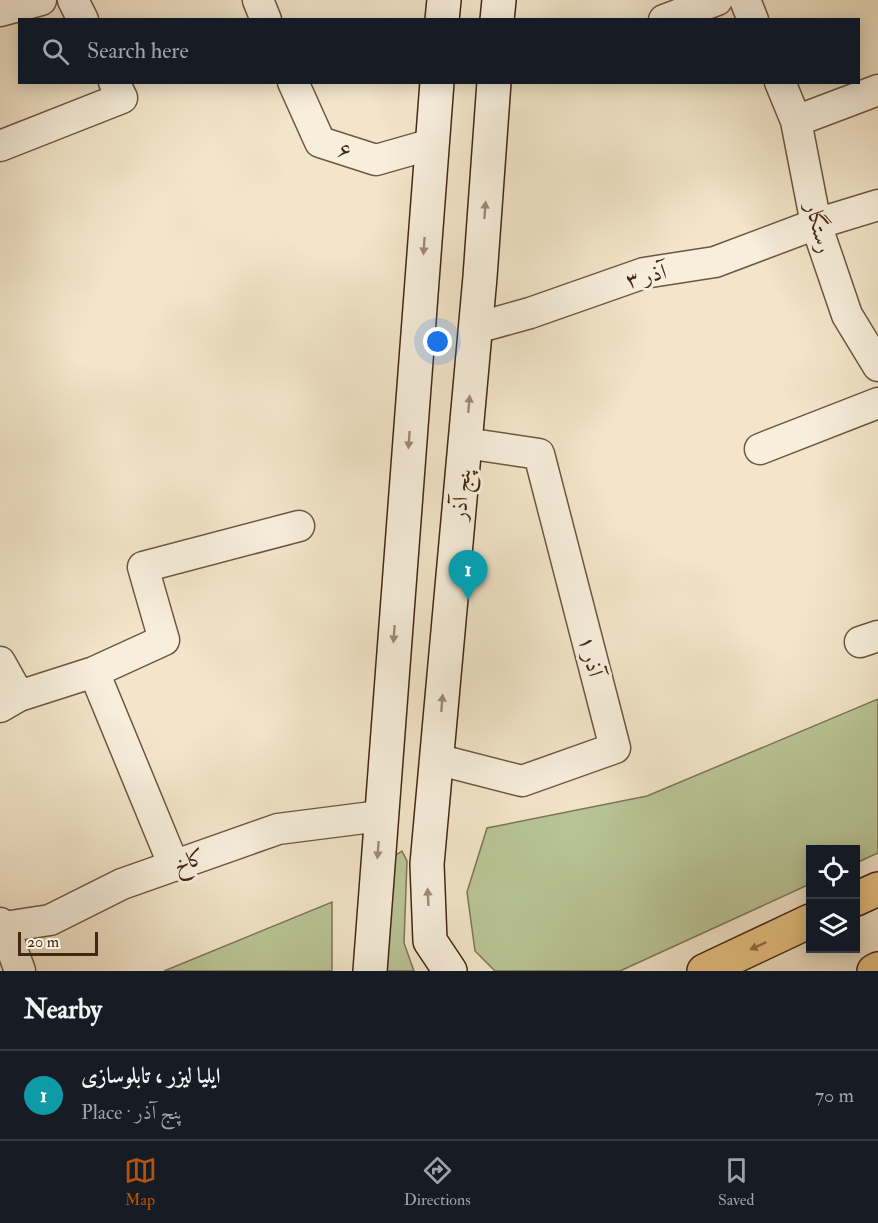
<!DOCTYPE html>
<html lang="en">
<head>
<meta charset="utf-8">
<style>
  :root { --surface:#171b24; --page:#20242c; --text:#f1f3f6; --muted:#9ea1a6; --line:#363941; --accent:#b45309 }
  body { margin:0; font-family:"IM FELL Double Pica",Amiri,serif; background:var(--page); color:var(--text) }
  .controls { position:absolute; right:18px; bottom:18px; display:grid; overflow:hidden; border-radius:0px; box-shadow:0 3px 15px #0003 }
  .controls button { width:54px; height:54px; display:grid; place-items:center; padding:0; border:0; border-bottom:2px solid var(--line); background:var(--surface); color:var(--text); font:30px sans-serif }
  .scale { position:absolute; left:18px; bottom:15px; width:80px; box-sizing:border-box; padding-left:6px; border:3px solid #432713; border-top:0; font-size:16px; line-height:21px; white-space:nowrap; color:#432713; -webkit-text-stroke:4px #f7eedc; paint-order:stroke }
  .you { position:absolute; left:438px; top:342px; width:21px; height:21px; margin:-15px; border:4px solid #fff; border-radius:50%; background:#1a73e8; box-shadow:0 0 0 9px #1a73e833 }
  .badge { display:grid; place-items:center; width:39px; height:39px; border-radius:50%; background:var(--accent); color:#fff; font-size:20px; font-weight:700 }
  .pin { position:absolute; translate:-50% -50px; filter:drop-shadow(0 2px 3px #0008) }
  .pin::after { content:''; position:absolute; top:32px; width:21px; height:18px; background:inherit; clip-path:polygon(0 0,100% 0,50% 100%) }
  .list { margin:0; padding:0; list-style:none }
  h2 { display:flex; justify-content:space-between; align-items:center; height:78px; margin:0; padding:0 24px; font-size:26px }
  h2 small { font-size:20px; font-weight:400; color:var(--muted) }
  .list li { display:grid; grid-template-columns:39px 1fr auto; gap:18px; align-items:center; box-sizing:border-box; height:90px; padding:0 24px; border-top:2px solid var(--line) }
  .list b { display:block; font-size:22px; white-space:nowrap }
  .list p { margin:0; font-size:20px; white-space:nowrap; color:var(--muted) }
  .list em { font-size:20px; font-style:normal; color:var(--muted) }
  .icon { flex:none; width:33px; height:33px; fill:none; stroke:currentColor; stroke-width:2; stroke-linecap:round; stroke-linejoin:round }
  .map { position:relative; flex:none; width:878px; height:971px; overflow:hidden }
  .search { position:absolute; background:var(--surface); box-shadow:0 3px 15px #0003; left:18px; right:18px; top:18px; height:66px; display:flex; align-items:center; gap:15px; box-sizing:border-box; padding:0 21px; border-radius:0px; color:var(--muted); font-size:22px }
  .sheet { height:168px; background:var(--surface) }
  nav { display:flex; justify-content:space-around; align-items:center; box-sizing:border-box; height:84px; border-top:2px solid var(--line); background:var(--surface); font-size:16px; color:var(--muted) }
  nav a { display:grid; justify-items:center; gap:3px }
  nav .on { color:var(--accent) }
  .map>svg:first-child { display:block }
  .green { fill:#b9c597; stroke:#7e7655; stroke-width:1.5 }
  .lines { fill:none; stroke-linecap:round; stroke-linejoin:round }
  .minor-casing { stroke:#6f5640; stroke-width:33 }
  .secondary-casing { stroke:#432713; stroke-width:36 }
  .primary-casing { stroke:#432713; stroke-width:36 }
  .trunk-casing { stroke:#432713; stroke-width:36 }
  .minor { stroke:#f7eedc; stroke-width:30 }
  .secondary { stroke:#f7eedc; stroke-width:33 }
  .primary { stroke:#e9c284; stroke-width:33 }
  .trunk { stroke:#e9c284; stroke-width:33 }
  .oneway { fill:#9d8a78 }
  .oneway2 { fill:#8e6d46 }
  .labels { text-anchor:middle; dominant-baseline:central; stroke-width:6; stroke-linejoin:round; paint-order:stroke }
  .street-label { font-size:22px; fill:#432713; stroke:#f7eedc }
</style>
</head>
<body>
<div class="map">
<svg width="878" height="971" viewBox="0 0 878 971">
  <rect width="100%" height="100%" fill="#f2e5c9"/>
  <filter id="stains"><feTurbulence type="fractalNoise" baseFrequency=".00333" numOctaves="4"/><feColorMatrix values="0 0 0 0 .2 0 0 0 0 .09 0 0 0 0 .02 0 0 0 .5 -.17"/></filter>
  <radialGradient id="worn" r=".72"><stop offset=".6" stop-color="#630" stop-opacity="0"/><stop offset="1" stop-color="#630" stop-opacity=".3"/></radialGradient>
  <path class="green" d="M 878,699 L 878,853 L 856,863 L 856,850 L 810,850 L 810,884 L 620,971 L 495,971 L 475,951 L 467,892 L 487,828 L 647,796 Z
    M 402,851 L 407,861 L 404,943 L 414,971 L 381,971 L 391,858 Z
    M 332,902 L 332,971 L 164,971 Z"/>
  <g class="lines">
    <defs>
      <path id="minor" d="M 73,0 L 83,20
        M 258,0 L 266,20
        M 745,0 L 753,20
        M 0,11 L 41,0
        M 664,20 L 717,0
        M 293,82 L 320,142 L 376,160 L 432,144
        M 780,82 L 796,121 L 816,224 L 847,315 L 878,366
        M 796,121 L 878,90
        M 0,146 L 122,98 L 114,82
        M 476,328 L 530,313 L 644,273 L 715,262 L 816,224 L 878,205
        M 760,449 L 878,403
        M 860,642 L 878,636
        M 0,662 L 19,696 L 0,707
        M 94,672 L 174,866
        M 19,696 L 94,672 L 164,640 L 143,567 L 299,526
        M 436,759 L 522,781 L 615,748 L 539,454 L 465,443
        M 0,923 L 4,927 L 20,971
        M 4,927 L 50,920 L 122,884 L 278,829 L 380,816"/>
      <path id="secondary" d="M 442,20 L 444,0
        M 497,20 L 499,0
        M 370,971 L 437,82
        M 450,971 L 430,941 L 427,864 L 480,277 L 494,82"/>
      <path id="primary" d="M 856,899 L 878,889
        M 704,971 L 810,921"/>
      <path id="trunk" d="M 874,971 L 878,969"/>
    </defs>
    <use href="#minor" class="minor-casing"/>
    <use href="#secondary" class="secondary-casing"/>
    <use href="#primary" class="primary-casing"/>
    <use href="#trunk" class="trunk-casing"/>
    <use href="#minor" class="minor"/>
    <use href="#secondary" class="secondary"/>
    <use href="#primary" class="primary"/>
    <use href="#trunk" class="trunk"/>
  </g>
  <defs><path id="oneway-solid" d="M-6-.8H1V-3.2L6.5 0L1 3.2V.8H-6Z" transform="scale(1.5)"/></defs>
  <g class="oneway">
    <use href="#oneway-solid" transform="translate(485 210) rotate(-86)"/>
    <use href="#oneway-solid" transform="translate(424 246) rotate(94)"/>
    <use href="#oneway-solid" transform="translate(469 404) rotate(-85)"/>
    <use href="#oneway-solid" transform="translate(409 440) rotate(94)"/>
    <use href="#oneway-solid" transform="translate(394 634) rotate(94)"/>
    <use href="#oneway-solid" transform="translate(442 703) rotate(-85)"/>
    <use href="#oneway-solid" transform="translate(378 850) rotate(94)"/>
    <use href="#oneway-solid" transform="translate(428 897) rotate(-93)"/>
  </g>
  <use class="oneway2" href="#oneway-solid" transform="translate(758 946) rotate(155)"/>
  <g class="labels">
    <g class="street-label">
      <text transform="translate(345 150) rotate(18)">۶</text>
      <text transform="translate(819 228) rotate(75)">رستگار</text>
      <text transform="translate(646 276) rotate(-14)">آذر ۳</text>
      <text transform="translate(461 494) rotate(-85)">پنج آذر</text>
      <text transform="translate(591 656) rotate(76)">آذر ۱</text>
      <text transform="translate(189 861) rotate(-19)">کاخ</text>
    </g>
  </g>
  <rect width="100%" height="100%" filter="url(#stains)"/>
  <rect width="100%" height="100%" fill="url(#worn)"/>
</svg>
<div class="controls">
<button><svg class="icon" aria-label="locate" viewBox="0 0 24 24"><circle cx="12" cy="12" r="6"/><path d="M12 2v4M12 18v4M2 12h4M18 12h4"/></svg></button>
<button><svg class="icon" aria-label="layers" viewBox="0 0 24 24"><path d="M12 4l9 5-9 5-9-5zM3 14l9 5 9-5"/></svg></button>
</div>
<div class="scale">20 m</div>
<div class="you"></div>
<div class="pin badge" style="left:468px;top:600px;background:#0f9aa8">1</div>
<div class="search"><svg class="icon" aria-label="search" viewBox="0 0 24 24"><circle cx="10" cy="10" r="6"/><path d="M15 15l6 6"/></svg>Search here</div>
</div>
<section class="sheet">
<h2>Nearby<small></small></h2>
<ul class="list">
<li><span class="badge" style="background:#0f9aa8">1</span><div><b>ایلیا لیزر ، تابلوسازی</b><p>Place · پنج آذر</p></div><em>70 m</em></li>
</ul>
</section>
<nav>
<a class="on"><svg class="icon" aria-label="map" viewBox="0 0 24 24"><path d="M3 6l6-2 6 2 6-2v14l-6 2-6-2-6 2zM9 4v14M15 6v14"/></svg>Map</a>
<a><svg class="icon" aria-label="directions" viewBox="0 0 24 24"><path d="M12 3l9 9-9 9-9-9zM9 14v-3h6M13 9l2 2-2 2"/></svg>Directions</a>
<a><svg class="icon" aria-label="saved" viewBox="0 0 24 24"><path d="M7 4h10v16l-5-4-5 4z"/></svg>Saved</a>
</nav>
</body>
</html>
